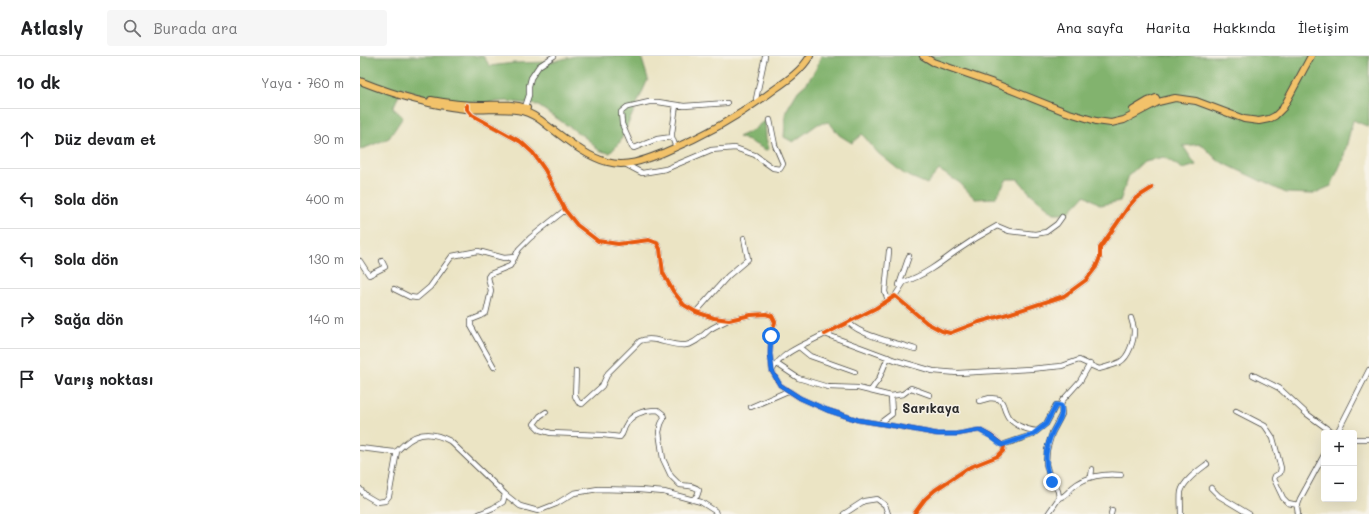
<!DOCTYPE html>
<html lang="tr">
<head>
<meta charset="utf-8">
<style>
  :root { --surface:#fff; --page:#f6f6f6; --text:#202124; --muted:#757577; --line:#e0e0e0 }
  body { margin:0; font-family:Mali,sans-serif; background:var(--page); color:var(--text) }
  .controls { position:absolute; right:12px; bottom:12px; display:grid; overflow:hidden; border-radius:4px; box-shadow:0 4px 16px #0002 }
  .controls button { width:36px; height:36px; display:grid; place-items:center; padding:0; border:0; border-bottom:1px solid var(--line); background:var(--surface); color:var(--text); font:20px sans-serif }
  .stop { position:absolute; width:12px; height:12px; margin:-9px; border:3px solid #1a73e8; border-radius:50%; background:#fff }
  .stop.end { background:#1a73e8; border-color:#fff; box-shadow:0 1px 4px #0008 }
  .list { margin:0; padding:0; list-style:none }
  h2 { display:flex; justify-content:space-between; align-items:center; height:52px; margin:0; padding:0 16px; font-size:17px }
  h2 small { font-size:13px; font-weight:400; color:var(--muted) }
  .list li { display:grid; grid-template-columns:26px 1fr auto; gap:12px; align-items:center; box-sizing:border-box; height:60px; padding:0 16px; border-top:1px solid var(--line) }
  .list b { display:block; font-size:15px; white-space:nowrap }
  .list em { font-size:13px; font-style:normal; color:var(--muted) }
  .icon { flex:none; width:22px; height:22px; fill:none; stroke:currentColor; stroke-width:2; stroke-linecap:round; stroke-linejoin:round }
  .map { position:relative; flex:none; width:1009px; height:458px; overflow:hidden }
  header { display:flex; align-items:center; gap:24px; box-sizing:border-box; height:56px; padding:0 20px; background:var(--surface); border-bottom:1px solid var(--line) }
  header strong { font-size:19px }
  nav { display:flex; gap:22px; margin-inline-start:auto; font-size:14px }
  .search { width:280px; height:36px; background:var(--page); display:flex; align-items:center; gap:10px; box-sizing:border-box; padding:0 14px; border-radius:4px; color:var(--muted); font-size:15px }
  main { display:flex }
  aside { flex:1; background:var(--surface) }
  .map>svg:first-child { display:block }
  .forest { fill:#82b36e; stroke:#566f4c }
  .lines { fill:none; stroke-linecap:round; stroke-linejoin:round }
  .minor-casing { stroke:#484742; stroke-width:6 }
  .major-casing { stroke:#484742; stroke-width:8 }
  .minor { stroke:#fff; stroke-width:4.5 }
  .major { stroke:#f2c26a; stroke-width:6 }
  .cycleway-casing { stroke:#f7f3e8; stroke-width:6 }
  .cycleway { stroke:#e8590c; stroke-width:4 }
  .route { stroke:#1a73e8; stroke-width:5 }
  .labels { text-anchor:middle; dominant-baseline:central; stroke-width:3; stroke-linejoin:round; paint-order:stroke }
  .quarter-label { font-size:13px; font-weight:bold; fill:#2b2b2b; stroke:#f7f3e8 }
</style>
</head>
<body>
<header>
<strong>Atlasly</strong>
<div class="search"><svg class="icon" aria-label="search" viewBox="0 0 24 24"><circle cx="10" cy="10" r="6"/><path d="M15 15l6 6"/></svg>Burada ara</div>
<nav><a>Ana sayfa</a><a>Harita</a><a>Hakkında</a><a>İletişim</a></nav>
</header>
<main>
<aside>
<h2>10 dk<small>Yaya · 760 m</small></h2>
<ul class="list">
<li><svg class="icon" aria-label="ahead" viewBox="0 0 24 24"><path d="M12 20V5M6 11l6-6 6 6"/></svg><div><b>Düz devam et</b></div><em>90 m</em></li>
<li><svg class="icon" aria-label="left" viewBox="0 0 24 24"><path d="M17 20v-9H6M10 6l-5 5 5 5"/></svg><div><b>Sola dön</b></div><em>400 m</em></li>
<li><svg class="icon" aria-label="left" viewBox="0 0 24 24"><path d="M17 20v-9H6M10 6l-5 5 5 5"/></svg><div><b>Sola dön</b></div><em>130 m</em></li>
<li><svg class="icon" aria-label="right" viewBox="0 0 24 24"><path d="M7 20v-9h11M14 6l5 5-5 5"/></svg><div><b>Sağa dön</b></div><em>140 m</em></li>
<li><svg class="icon" aria-label="arrive" viewBox="0 0 24 24"><path d="M6 21V4h12l-3 4 3 4H6"/></svg><div><b>Varış noktası</b></div></li>
</ul>
</aside>
<div class="map">
<svg width="1009" height="458" viewBox="0 0 1009 458">
  <rect width="100%" height="100%" fill="#f7f3e8"/>
  <filter id="ink" filterUnits="userSpaceOnUse"><feTurbulence type="fractalNoise" baseFrequency=".025" numOctaves="2"/><feDisplacementMap in="SourceGraphic" scale="8" xChannelSelector="R" yChannelSelector="G"/><feConvolveMatrix kernelMatrix="1 2 1 2 8 2 1 2 1" color-interpolation-filters="sRGB"/></filter>
  <filter id="wash" filterUnits="userSpaceOnUse"><feTurbulence type="fractalNoise" baseFrequency=".012" numOctaves="4" result="noise"/><feDisplacementMap in="SourceGraphic" scale="16" xChannelSelector="R" yChannelSelector="G"/><feGaussianBlur stdDeviation="0.9" result="paint"/><feColorMatrix in="noise" values="0 0 0 0 0 0 0 0 0 0 0 0 0 0 0 0 0 1.4 0 .05"/><feComposite in="paint" operator="in"/></filter>
  <g filter="url(#wash)">
    <rect width="100%" height="100%" fill="#ebe4c4"/>
    <path class="forest" d="M 0,0 L 123,0 L 130,10 L 154,7 L 191,6 L 215,0 L 281,0 L 288,23 L 260,86 L 250,97 L 240,95 L 236,92 L 232,87 L 223,80 L 177,49 L 147,45 L 125,47 L 99,45 L 62,39 L 42,32 L 33,52 L 43,61 L 29,82 L 0,94 Z
      M 461,0 L 1009,0 L 1009,71 L 993,64 L 983,103 L 971,130 L 952,138 L 926,137 L 857,104 L 841,88 L 823,90 L 836,109 L 823,113 L 804,101 L 784,105 L 769,119 L 760,145 L 741,149 L 725,139 L 708,157 L 694,157 L 669,136 L 658,123 L 647,123 L 635,142 L 615,143 L 600,127 L 579,114 L 567,128 L 544,118 L 518,97 L 502,78 L 492,87 L 479,79 L 469,66 L 458,68 L 433,86 L 424,81 L 426,55 L 438,35 L 447,27 L 456,13 Z
      M 405,64 L 406,82 L 409,93 L 406,94 L 389,85 L 378,81 L 393,74 Z"/>
  </g>
  <g filter="url(#ink)">
    <g class="lines">
      <defs>
        <path id="minor" d="M 396,43 L 405,0
          M 107,52 L 112,59 L 161,86 L 173,97 L 185,114 L 205,154 L 217,169 L 238,185 L 258,188 L 289,184 L 297,187 L 300,193 L 303,217 L 313,235 L 324,249 L 336,256 L 354,262 L 369,264 L 391,259 L 406,258 L 412,260 L 415,266 L 411,280 L 410,298 L 412,315 L 420,329 L 440,342 L 467,354 L 498,364 L 535,370 L 578,378 L 597,378 L 619,374 L 631,380 L 644,390 L 643,395 L 638,400 L 608,412 L 575,434 L 565,443 L 554,458
          M 164,54 L 169,39 L 169,30 L 171,22 L 179,10 L 194,0
          M 312,81 L 297,83 L 274,92 L 272,91 L 262,68 L 261,56 L 267,51 L 289,46 L 298,46 L 324,50 L 367,47
          M 315,89 L 312,81 L 312,77 L 316,49
          M 265,108 L 282,117 L 306,113 L 351,94 L 375,92 L 395,99 L 413,112 L 420,113 L 423,108 L 415,89 L 410,64
          M 0,205 L 9,219 L 25,211 L 22,205
          M 539,229 L 549,200
          M 34,233 L 50,241 L 57,242 L 70,231 L 92,200 L 118,195 L 144,202 L 155,201
          M 535,240 L 544,226 C 563,220 579,208 595,196 C 609,186 622,178 637,170 L 649,175 L 675,178 L 686,176 L 697,168 L 702,161
          M 528,244 L 525,236 L 529,195
          M 336,256 L 368,220 L 388,203 L 384,182
          M 489,267 C 502,280 537,287 555,293
          M 465,278 L 516,252 L 535,240 L 567,267 L 582,275 L 590,277 L 619,266 L 651,257 L 704,240 L 726,224 L 736,211 L 740,201 L 740,192 L 769,150 L 776,142 L 792,132
          M 439,291 L 450,300 L 495,316
          M 417,308 L 438,322 L 468,331 L 498,332 L 531,340 L 543,338 L 551,332 L 570,339
          M 134,311 L 111,270 L 111,264 L 121,260 L 126,257 L 131,235 L 128,221 L 130,218 L 150,210 L 159,193 L 170,182 L 205,154
          M 216,315 L 215,340 L 218,346 L 222,348 L 242,330 L 248,317 L 280,285 C 295,279 310,291 326,289 C 335,288 342,280 349,274 C 355,270 362,267 368,264
          M 412,315 C 422,295 446,288 465,278 L 535,304 L 573,315 L 598,317 L 670,313 L 702,310 L 719,304 L 739,313 C 746,311 754,309 760,306 C 769,301 774,284 774,275 C 774,271 772,266 771,262
          M 893,319 L 919,332 L 947,358 L 973,377
          M 511,334 L 519,323 L 528,301
          M 619,345 L 630,342 L 639,343 C 644,347 643,351 646,357 C 650,368 666,374 677,375
          M 701,350 L 702,345 L 720,325 L 730,308
          M 391,351 L 428,335
          M 876,355 L 905,370 L 913,382 L 921,412 L 920,417 L 915,420 L 914,423 L 923,442 L 928,447 L 938,449
          M 186,356 L 180,360 L 174,368 L 180,374 L 191,377 L 243,379 L 260,381 C 264,377 263,373 266,369 C 272,357 286,354 298,354 L 303,358 L 304,362 L 301,368 L 299,376 L 303,403 L 311,420 L 320,429 C 327,430 334,429 339,434 L 337,440 L 332,444
          M 520,367 L 532,358 L 531,340
          M 977,377 L 1009,314
          M 994,383 L 1009,383
          M 642,389 L 672,379 L 686,368 L 696,349 L 701,350 L 702,358 L 692,377 L 687,394 L 686,408 L 690,422 L 698,435 L 699,442 L 688,458
          M 0,392 L 34,396 L 37,395 C 54,377 68,373 90,385 L 145,438 L 160,450 L 178,455 L 196,448 L 214,437 L 238,433 L 279,434 L 304,436 L 341,446 L 355,455 L 356,458
          M 731,421 L 732,413
          M 851,432 L 859,440 L 889,458
          M 0,433 L 5,439 L 17,446 L 25,445 L 29,440 L 37,395
          M 699,442 C 708,439 707,436 713,431 C 726,420 745,417 761,419
          M 119,458 L 133,452 L 143,446 L 145,438
          M 484,458 L 504,445 L 517,443 L 525,449 L 528,458
          M 751,458 L 752,454
          M 821,458 C 821,451 820,442 821,436 C 823,425 839,414 847,408
          M 938,458 L 937,451 L 940,443 L 964,399"/>
        <path id="major" d="M 563,0 L 573,6 L 631,26 L 706,56 L 736,65 L 751,67 L 764,64 L 798,46 L 815,42 L 836,45 L 884,63 L 899,65 L 909,63 L 915,60 L 923,52 L 951,0
          M 0,25 C 35,39 67,49 105,53 C 124,55 143,51 162,55 C 172,57 181,64 188,70 C 206,83 225,100 247,106 C 267,112 287,103 305,96 C 346,79 381,59 415,33 C 428,24 442,14 450,0
          M 71,44 C 87,47 104,49 120,49 C 136,49 152,47 167,52
          M 773,54 L 788,45 L 796,42"/>
      </defs>
      <use href="#minor" class="minor-casing"/>
      <use href="#major" class="major-casing"/>
      <use href="#minor" class="minor"/>
      <use href="#major" class="major"/>
      <defs>
        <path id="cycleway" d="M 107,49 L 107,53 L 112,59 L 161,86 L 173,97 L 185,114 L 205,154 L 217,169 L 238,185 L 258,188 L 289,184 L 297,187 L 300,193 L 303,217 L 313,235 L 324,249 L 336,256 L 354,262 L 369,264 L 391,259 L 406,258 L 412,260 L 415,266 L 411,280 L 410,298 L 412,315 L 420,329 L 440,342 L 467,354 L 498,364 L 535,370 L 578,378 L 597,378 L 619,374 L 631,380 L 644,390 L 643,395 L 638,400 L 608,412 L 575,434 L 565,443 L 554,458
          M 465,278 L 516,252 L 535,240 L 567,267 L 582,275 L 590,277 L 619,266 L 651,257 L 704,240 L 726,224 L 736,211 L 740,201 L 740,192 L 769,150 L 776,142 L 792,132"/>
      </defs>
      <use href="#cycleway" class="cycleway-casing"/>
      <use href="#cycleway" class="cycleway"/>
    </g>
  </g>
  <g class="lines" filter="url(#ink)">
    <path class="route" d="M 411,280 L 410,298 L 412,315 L 420,329 L 440,342 L 467,354 L 498,364 L 535,370 L 578,378 L 597,378 L 619,374 L 630,380 L 642,389 L 672,379 L 686,368 L 696,349 L 701,350 C 703,362 698,365 693,375 C 685,392 683,410 692,426"/>
  </g>
  <g class="labels">
    <g class="quarter-label">
      <text x="571" y="351">Sarıkaya</text>
    </g>
  </g>
</svg>
<div class="controls">
<button>+</button>
<button>−</button>
</div>
<div class="stop" style="left:411px;top:280px"></div>
<div class="stop end" style="left:692px;top:426px"></div>
</div>
</main>
</body>
</html>
